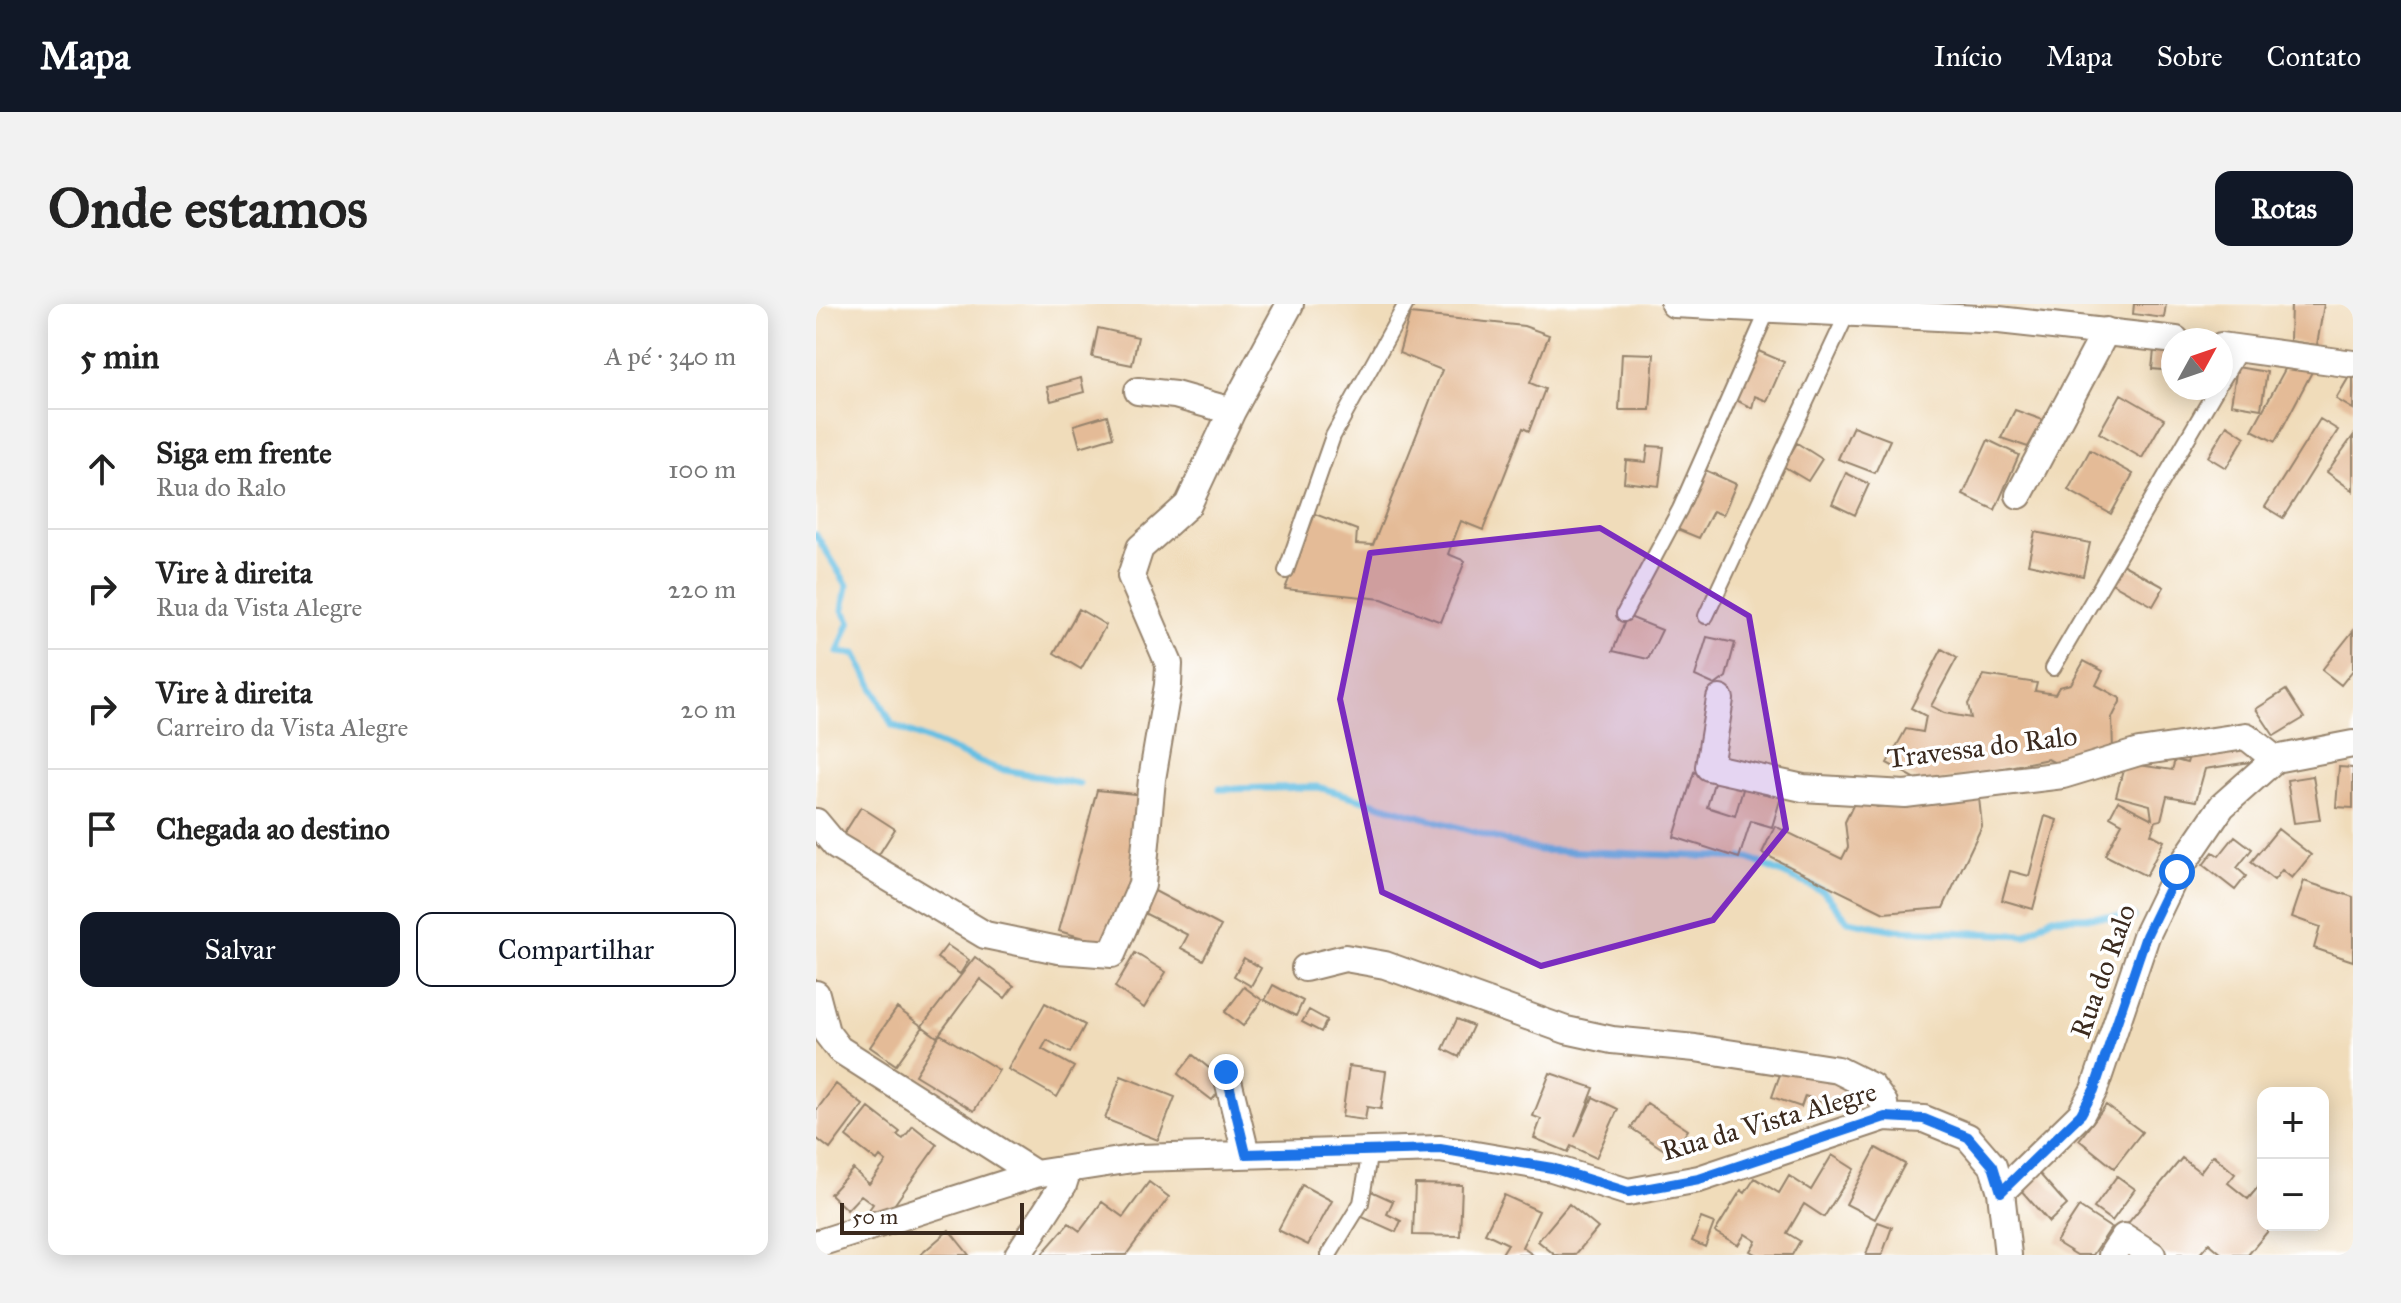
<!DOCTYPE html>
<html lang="pt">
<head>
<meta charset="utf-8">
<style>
  :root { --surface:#fff; --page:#f2f2f2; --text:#222; --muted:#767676; --line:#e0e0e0; --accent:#111827 }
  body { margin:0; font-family:"IM FELL Great Primer",serif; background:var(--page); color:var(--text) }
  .controls { position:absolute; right:24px; bottom:24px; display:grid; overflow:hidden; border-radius:16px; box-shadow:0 4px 20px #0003 }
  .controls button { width:72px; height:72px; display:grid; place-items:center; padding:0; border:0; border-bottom:2px solid var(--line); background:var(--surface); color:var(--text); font:40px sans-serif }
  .compass { position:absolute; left:1345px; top:24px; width:72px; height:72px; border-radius:50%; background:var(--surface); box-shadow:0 4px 20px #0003; rotate:50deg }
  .scale { position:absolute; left:24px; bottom:20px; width:184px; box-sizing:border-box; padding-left:8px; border:4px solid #3b2a1e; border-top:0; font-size:22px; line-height:28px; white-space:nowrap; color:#3b2a1e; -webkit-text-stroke:6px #fff; paint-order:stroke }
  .stop { position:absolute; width:24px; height:24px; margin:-18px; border:6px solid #1a73e8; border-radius:50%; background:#fff }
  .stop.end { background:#1a73e8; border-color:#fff; box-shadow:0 2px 8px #0008 }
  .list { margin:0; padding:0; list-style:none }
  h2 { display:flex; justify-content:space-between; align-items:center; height:104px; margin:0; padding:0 32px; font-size:34px }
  h2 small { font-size:26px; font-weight:400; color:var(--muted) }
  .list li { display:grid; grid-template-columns:52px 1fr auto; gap:24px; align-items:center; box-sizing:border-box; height:120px; padding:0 32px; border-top:2px solid var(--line) }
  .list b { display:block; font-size:30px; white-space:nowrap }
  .list p { margin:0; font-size:26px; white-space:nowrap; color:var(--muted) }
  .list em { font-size:26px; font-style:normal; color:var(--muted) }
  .actions { display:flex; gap:16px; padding:24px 32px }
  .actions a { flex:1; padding:18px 0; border:2px solid var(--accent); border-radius:16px; text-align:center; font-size:28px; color:var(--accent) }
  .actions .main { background:var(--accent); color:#fff }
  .icon { flex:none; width:44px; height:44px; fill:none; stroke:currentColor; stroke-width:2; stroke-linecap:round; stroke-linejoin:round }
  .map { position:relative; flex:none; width:1537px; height:951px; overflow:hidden; border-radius:16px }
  header { display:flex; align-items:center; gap:48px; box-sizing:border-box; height:112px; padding:0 40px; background:var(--accent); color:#fff }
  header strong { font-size:38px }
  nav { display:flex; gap:44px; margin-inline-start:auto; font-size:28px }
  .intro { display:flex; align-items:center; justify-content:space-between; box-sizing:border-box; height:192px; padding:0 48px }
  h1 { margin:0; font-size:56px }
  .button { padding:20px 36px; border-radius:16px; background:var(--accent); color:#fff; font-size:28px; font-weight:700 }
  main { display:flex; gap:48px; padding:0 48px }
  aside { flex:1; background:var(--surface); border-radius:16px; box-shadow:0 4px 20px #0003 }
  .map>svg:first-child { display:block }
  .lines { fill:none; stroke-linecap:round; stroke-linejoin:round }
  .stream { stroke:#66bfe3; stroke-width:7 }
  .building { fill:#e4bb97 }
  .service-casing { stroke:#96836c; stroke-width:18 }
  .minor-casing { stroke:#96836c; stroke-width:30 }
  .service { stroke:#fff; stroke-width:14 }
  .minor { stroke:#fff; stroke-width:26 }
  .route { stroke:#1a73e8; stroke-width:10 }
  .marked { fill:#7b2cbf; fill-opacity:0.2; stroke:#7b2cbf; stroke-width:6; stroke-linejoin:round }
  .labels { text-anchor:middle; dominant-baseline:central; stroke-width:7; stroke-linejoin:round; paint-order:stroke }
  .street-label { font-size:28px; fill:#3b2a1e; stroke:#fff }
</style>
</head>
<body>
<header>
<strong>Mapa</strong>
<nav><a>Início</a><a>Mapa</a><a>Sobre</a><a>Contato</a></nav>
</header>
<div class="intro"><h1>Onde estamos</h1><a class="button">Rotas</a></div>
<main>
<aside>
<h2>5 min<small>A pé · 340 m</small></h2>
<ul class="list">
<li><svg class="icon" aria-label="ahead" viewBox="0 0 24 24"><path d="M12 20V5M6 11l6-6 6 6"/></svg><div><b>Siga em frente</b><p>Rua do Ralo</p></div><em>100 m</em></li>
<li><svg class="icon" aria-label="right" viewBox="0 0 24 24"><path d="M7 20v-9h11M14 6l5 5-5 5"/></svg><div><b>Vire à direita</b><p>Rua da Vista Alegre</p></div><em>220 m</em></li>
<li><svg class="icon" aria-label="right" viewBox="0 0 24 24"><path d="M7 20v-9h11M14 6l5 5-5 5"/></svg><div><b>Vire à direita</b><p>Carreiro da Vista Alegre</p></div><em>20 m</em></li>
<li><svg class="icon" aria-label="arrive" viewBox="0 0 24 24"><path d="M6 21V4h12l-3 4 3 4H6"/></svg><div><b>Chegada ao destino</b></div></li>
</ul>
<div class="actions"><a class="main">Salvar</a><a>Compartilhar</a></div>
</aside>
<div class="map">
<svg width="1537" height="951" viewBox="0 0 1537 951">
  <rect width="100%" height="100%" fill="#fff"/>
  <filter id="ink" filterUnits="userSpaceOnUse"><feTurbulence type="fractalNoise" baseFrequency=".0125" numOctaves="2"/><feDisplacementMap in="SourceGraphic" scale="16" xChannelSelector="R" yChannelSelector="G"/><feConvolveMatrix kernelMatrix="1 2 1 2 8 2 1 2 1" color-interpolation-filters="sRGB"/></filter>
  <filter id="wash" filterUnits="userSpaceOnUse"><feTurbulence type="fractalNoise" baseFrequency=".006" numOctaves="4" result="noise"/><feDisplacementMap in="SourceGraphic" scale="32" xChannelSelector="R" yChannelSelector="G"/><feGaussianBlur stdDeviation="1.8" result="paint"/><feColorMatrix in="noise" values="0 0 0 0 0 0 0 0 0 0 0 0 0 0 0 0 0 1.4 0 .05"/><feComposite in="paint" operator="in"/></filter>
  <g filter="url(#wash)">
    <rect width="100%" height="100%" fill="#f0dcba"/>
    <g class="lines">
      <path class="stream" d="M 0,231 L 31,281 L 27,306 L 34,317 L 22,348 L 40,350 L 76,421 L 179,464 L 263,480
        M 404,485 L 502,483 L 721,546 L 932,554 L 1007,587 L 1032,617 L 1080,626 L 1209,631 L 1237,613 L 1318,613"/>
    </g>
    <g id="blocks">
      <path class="building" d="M 1318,0 L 1350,0 L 1348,14 L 1317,10 Z
        M 1475,0 L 1508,0 L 1501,41 L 1474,37 Z
        M 594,10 L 708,22 L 733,31 L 714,79 L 729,85 L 713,127 L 707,124 L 667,226 L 645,217 L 632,250 L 649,257 L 625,318 L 566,295 L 469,285 L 499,210 L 541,226 L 540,240 L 557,241 L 626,66 L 583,49 Z
        M 282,24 L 322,33 L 316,61 L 276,53 Z
        M 1339,37 L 1357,39 L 1357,67 L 1336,65 Z
        M 940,46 L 968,58 L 951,97 L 939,92 L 936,104 L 918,95 Z
        M 806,49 L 838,50 L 834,106 L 803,106 Z
        M 1475,54 L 1497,66 L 1459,138 L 1436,126 Z
        M 1421,63 L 1451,68 L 1445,105 L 1415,100 Z
        M 1537,66 L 1537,105 L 1520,95 Z
        M 265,74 L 268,88 L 235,97 L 231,83 Z
        M 1305,90 L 1348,115 L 1326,154 L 1283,129 Z
        M 1199,106 L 1227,116 L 1212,143 L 1185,134 Z
        M 291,111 L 297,133 L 264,143 L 258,121 Z
        M 1504,115 L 1522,126 L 1467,214 L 1449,203 Z
        M 1411,121 L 1429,133 L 1410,164 L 1392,153 Z
        M 1037,122 L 1074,136 L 1059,169 L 1022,155 Z
        M 1537,132 L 1537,187 L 1511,168 Z
        M 1172,136 L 1203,151 L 1179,206 L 1147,191 Z
        M 981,139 L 1006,155 L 992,177 L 967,162 Z
        M 832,142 L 848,143 L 843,182 L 808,178 L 810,156 L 830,158 Z
        M 1274,146 L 1317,170 L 1295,210 L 1252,186 Z
        M 889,166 L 920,180 L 907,211 L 897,207 L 883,234 L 861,225 Z
        M 1030,169 L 1053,180 L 1039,211 L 1016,200 Z
        M 1219,228 L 1274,239 L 1267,272 L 1212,260 Z
        M 1304,259 L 1348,283 L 1337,302 L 1294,278 Z
        M 263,305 L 290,321 L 265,365 L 238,349 Z
        M 811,312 L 846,326 L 832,355 L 797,347 Z
        M 1537,327 L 1537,366 L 1525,381 L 1506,366 Z
        M 891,333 L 919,339 L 910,373 L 899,381 L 879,372 Z
        M 1126,345 L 1141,354 L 1115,402 L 1128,409 L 1155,414 L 1152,400 L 1168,371 L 1221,379 L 1219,387 L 1239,390 L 1243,383 L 1255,380 L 1268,357 L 1287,367 L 1280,381 L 1304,394 L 1304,398 L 1296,414 L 1297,447 L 1245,462 L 1232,455 L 1109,480 L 1071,459 L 1090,425 L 1107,428 L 1110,412 L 1095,404 Z
        M 1470,386 L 1488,414 L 1458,432 L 1440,405 Z
        M 1422,441 L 1442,446 L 1440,457 L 1389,465 L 1380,497 L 1351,492 L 1345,516 L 1340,517 L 1335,530 L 1348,537 L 1330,572 L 1289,551 L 1306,519 L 1294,512 L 1302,497 L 1336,515 L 1334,501 L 1300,492 L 1309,459 L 1356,466 L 1359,456 L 1371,459 L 1374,449 Z
        M 1523,463 L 1537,464 L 1537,504 L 1520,503 Z
        M 878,468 L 899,475 L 891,503 L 919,512 L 928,482 L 965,493 L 956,523 L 935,517 L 923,554 L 858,533 Z
        M 1497,472 L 1504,516 L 1478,519 L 1471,476 Z
        M 281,486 L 328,491 L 323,576 L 295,642 L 243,627 Z
        M 1041,493 L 1061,503 L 1163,494 L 1166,522 L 1127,604 L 1068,609 L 946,549 L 959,522 L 1026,555 L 1032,543 L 1029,518 Z
        M 45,503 L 79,525 L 60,555 L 26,533 Z
        M 1229,512 L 1241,516 L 1217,605 L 1186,596 L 1194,567 L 1213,572 Z
        M 1462,525 L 1495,551 L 1476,574 L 1466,566 L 1458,576 L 1435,558 Z
        M 1419,532 L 1436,545 L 1421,564 L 1430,572 L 1419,586 L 1387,561 L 1397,548 L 1403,552 Z
        M 1488,577 L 1537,593 L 1537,657 L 1498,644 L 1504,623 L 1476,613 Z
        M 335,585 L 405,622 L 387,656 L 365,644 L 372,631 L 324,607 Z
        M 131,641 L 153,656 L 144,670 L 121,654 Z
        M 319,649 L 350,668 L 328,704 L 299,683 Z
        M 159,653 L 198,682 L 189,694 L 164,675 L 121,733 L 106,722 Z
        M 428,654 L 445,664 L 435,682 L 418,672 Z
        M 457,681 L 487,697 L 480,712 L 449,696 Z
        M 428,683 L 446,696 L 427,722 L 409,708 Z
        M 229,699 L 269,721 L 254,749 L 231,736 L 226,745 L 258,763 L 241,793 L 192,765 Z
        M 81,704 L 107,723 L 80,761 L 54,743 Z
        M 493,706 L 511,716 L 505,728 L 486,718 Z
        M 641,715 L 657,722 L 643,753 L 627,745 Z
        M 124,730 L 183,766 L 158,807 L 99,771 Z
        M 377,751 L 410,778 L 396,796 L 362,770 Z
        M 533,762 L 570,767 L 565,805 L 551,803 L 549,816 L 526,813 Z
        M 967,762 L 1044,787 L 1037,809 L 989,792 L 985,803 L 956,793 Z
        M 734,769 L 778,784 L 759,833 L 777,793 L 802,805 L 780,854 L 755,842 L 752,848 L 718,834 L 725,815 L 717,812 Z
        M 305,772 L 359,793 L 342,836 L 289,815 Z
        M 20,780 L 47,801 L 14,845 L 0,834 L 0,807 Z
        M 831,799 L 872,826 L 856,851 L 815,824 Z
        M 1290,801 L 1326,828 L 1298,864 L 1263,836 Z
        M 53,804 L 84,828 L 81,831 L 87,835 L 97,822 L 121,841 L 78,901 L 50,910 L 57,900 L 45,891 L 31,906 L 14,890 L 37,865 L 53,880 L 70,858 L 64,853 L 61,857 L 30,833 Z
        M 1060,844 L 1089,860 L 1059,915 L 1030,900 Z
        M 1016,851 L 1038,865 L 1008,913 L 988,900 L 971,929 L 984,937 L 976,951 L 941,951 L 934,947 L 940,937 L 929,930 L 922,941 L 899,928 L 925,886 L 929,889 L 939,874 L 963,889 L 973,872 L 995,886 Z
        M 1397,851 L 1419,870 L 1412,879 L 1432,895 L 1447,877 L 1447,921 L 1457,921 L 1432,951 L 1407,951 L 1393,939 L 1383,951 L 1350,951 L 1312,919 L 1366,854 L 1384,868 Z
        M 1222,868 L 1251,901 L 1233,918 L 1204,885 Z
        M 1301,872 L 1319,885 L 1296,917 L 1278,904 Z
        M 333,878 L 353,893 L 310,951 L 225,951 L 253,919 L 264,927 L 286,898 L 307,913 Z
        M 599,880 L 646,881 L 644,932 L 597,931 Z
        M 486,881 L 516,897 L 492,941 L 462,926 Z
        M 555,887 L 577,897 L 571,910 L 585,917 L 580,928 L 544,912 Z
        M 688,891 L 723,907 L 706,943 L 717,951 L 685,951 L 692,940 L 669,929 Z
        M 753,900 L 782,924 L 759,951 L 739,951 L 722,937 Z
        M 1263,903 L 1295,924 L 1277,951 L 1261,951 L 1240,938 Z
        M 885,914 L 898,919 L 889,943 L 876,937 Z
        M 1062,918 L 1076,923 L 1066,951 L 1050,951 Z
        M 133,926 L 153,951 L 104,951 Z"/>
    </g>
  </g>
  <g filter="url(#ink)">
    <use href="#blocks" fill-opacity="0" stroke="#96836c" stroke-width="2"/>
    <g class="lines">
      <defs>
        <path id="service" d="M 1405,78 L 1425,45
          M 470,267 L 517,132 L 590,0
          M 808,310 L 864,205 L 952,6
          M 890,312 L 1032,8
          M 1237,364 L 1401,84
          M 513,951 L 545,899 L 554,847"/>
        <path id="minor" d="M 858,0 L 1183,16 L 1360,36
          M 1405,42 L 1537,60
          M 322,87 L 359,91 L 416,107
          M 1203,191 L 1290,27
          M 904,395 L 893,463 L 987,484 L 1089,490 L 1247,471 L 1323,448 L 1430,432 L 1459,455
          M 0,518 L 20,542 L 169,631 L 242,646 L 296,650 L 326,581 L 336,475 L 352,381 L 353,360 L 315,272 L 324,244 L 372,201 L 416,107 L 474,0
          M 489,664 L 529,654 L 569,661 L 750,726 L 796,736 L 879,744 L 1022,766 L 1056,783 L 1068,799 L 1069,813
          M 0,690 L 10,728 L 23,745 L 219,870
          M 410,768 L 430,850
          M 1185,888 L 1265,810 L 1278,786 L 1330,632 L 1361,568 L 1406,502 L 1459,455 L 1537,440
          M 0,940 L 219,870 L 323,854 L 624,845 L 736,864 L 812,888 L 883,875 L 1069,813 L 1108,815 L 1152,833 L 1177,862 L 1185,888 L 1192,951
          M 202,951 L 247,881 L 252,865
          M 1296,951 L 1308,933 L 1336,951"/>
      </defs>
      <use href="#service" class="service-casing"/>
      <use href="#minor" class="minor-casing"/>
      <use href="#service" class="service"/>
      <use href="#minor" class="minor"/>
    </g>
  </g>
  <g class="lines" filter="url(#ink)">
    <path class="route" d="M 410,768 L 430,850 L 624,845 L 736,864 L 812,888 L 883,875 L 1069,813 L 1108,815 L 1152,833 L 1177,862 L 1185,888 L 1265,810 L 1278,786 L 1330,632 L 1361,568"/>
  </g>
  <path class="marked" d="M 784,224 L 933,312 L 970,525 L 897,616 L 725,662 L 566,588 L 524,395 L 554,249 Z"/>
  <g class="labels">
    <g class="street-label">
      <text transform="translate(1166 443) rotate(-7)">Travessa do Ralo</text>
      <text transform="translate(1287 667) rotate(-70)">Rua do Ralo</text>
      <text transform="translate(953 817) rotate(-16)">Rua da Vista Alegre</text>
    </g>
  </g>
</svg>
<div class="controls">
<button>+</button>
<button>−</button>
</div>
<svg class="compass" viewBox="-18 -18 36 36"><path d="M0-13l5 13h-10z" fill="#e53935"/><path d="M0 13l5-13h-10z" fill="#767676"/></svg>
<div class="scale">50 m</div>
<div class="stop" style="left:1361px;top:568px"></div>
<div class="stop end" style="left:410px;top:768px"></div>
</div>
</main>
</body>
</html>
